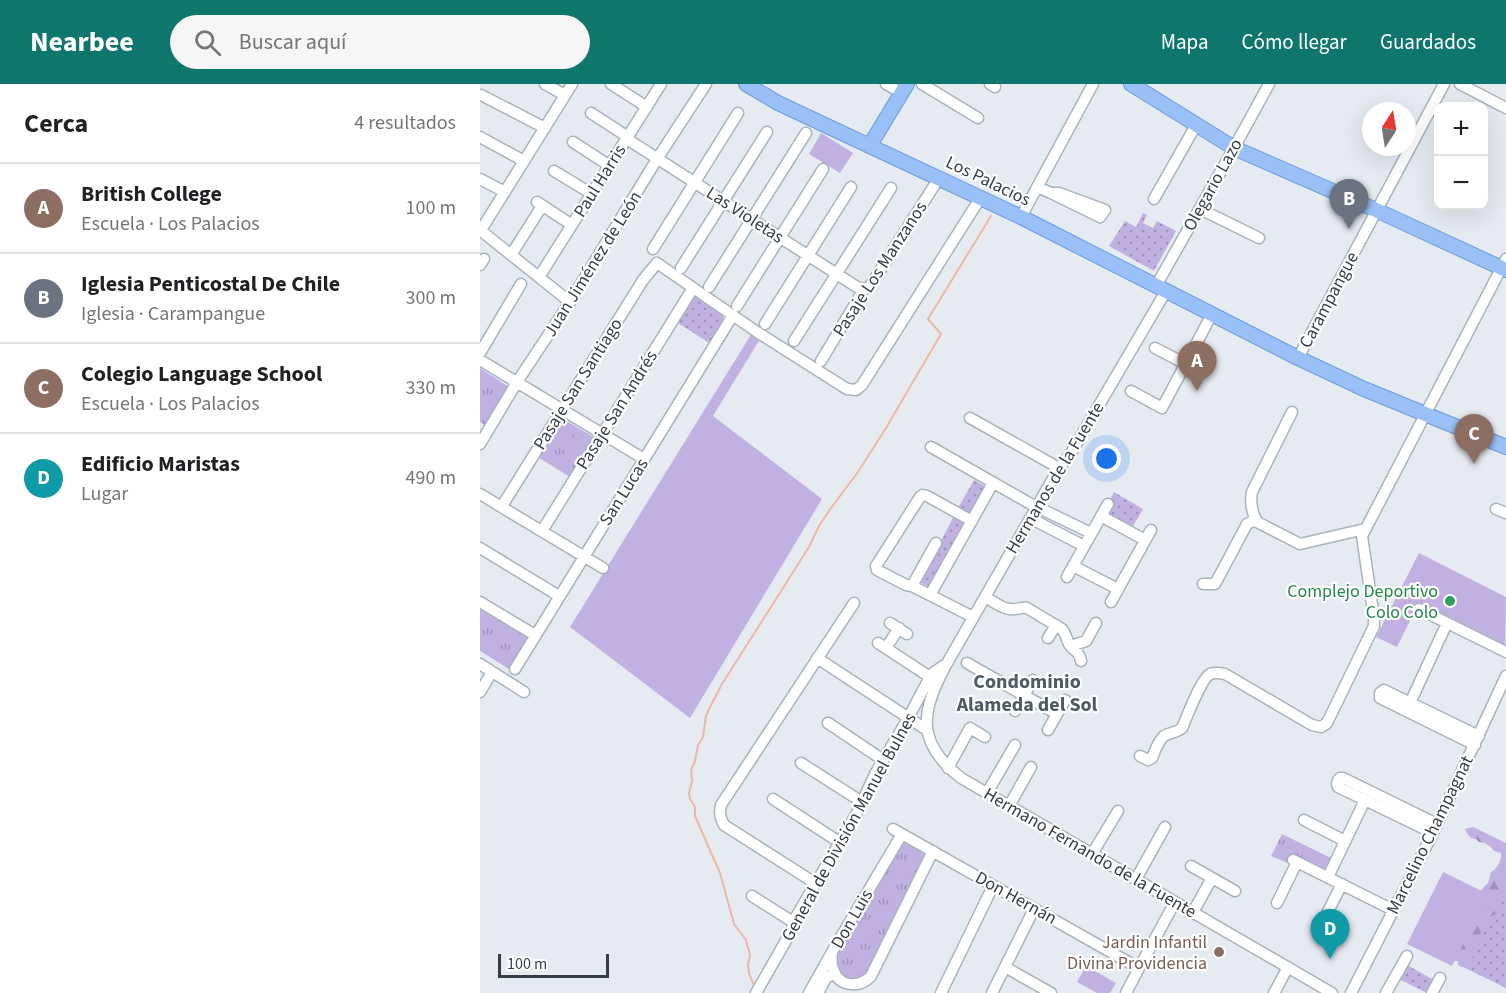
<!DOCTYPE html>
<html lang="es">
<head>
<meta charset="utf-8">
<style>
  :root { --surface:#fff; --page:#f6f6f6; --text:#202124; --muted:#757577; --line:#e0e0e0; --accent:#0f766e }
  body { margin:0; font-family:"Source Sans 3",sans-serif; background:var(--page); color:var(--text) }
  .controls { position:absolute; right:18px; top:18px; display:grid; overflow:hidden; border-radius:12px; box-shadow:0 6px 24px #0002 }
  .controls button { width:54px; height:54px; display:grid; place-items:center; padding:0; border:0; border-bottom:2px solid var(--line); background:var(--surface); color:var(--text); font:30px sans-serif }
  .compass { position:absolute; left:882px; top:18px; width:54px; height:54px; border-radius:50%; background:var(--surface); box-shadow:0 6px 24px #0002; rotate:12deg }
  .scale { position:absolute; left:18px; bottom:15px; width:111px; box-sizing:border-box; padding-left:6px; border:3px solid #363d44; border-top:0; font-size:16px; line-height:21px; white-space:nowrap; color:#363d44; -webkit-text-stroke:4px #fff; paint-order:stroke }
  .you { position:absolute; left:627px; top:375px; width:21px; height:21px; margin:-15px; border:4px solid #fff; border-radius:50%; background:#1a73e8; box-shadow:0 0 0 9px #1a73e833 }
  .badge { display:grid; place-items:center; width:39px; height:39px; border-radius:50%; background:var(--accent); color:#fff; font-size:20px; font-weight:700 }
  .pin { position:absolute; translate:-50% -50px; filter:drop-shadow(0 2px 3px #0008) }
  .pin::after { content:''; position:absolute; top:32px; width:21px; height:18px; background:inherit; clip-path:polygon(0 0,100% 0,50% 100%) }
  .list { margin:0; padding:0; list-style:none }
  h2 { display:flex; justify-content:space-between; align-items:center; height:78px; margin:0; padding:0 24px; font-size:26px }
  h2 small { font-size:20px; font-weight:400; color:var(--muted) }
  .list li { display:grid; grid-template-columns:39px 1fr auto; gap:18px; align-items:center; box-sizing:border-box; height:90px; padding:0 24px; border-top:2px solid var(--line) }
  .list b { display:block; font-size:22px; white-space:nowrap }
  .list p { margin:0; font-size:20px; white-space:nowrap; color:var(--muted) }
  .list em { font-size:20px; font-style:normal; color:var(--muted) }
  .icon { flex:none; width:33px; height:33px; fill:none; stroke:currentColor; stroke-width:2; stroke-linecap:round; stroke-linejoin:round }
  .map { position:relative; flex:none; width:1026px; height:909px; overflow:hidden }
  header { display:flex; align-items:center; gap:36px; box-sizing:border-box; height:84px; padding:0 30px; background:var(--accent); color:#fff }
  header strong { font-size:28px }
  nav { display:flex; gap:33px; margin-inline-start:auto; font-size:21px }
  .search { width:420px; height:54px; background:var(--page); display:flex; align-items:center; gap:15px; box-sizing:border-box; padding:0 21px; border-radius:33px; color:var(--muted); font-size:22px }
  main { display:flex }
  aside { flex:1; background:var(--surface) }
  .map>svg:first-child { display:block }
  .grass { fill:url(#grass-dots) }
  .forest { fill:url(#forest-firs) }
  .park { fill:url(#park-tufts) }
  .garden { fill:#c1b1e3 }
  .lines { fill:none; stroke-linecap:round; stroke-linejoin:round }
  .stream { stroke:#ebb8a6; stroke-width:2 }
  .minor-casing { stroke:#a9b3bc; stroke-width:13 }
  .major-casing { stroke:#6b9cdb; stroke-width:16 }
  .minor { stroke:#fff; stroke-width:10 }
  .major { stroke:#9ac1f7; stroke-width:14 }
  .leisure-dot { fill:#2e9e5b; stroke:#fff; stroke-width:2 }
  .education-dot { fill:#8d6e63; stroke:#fff; stroke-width:2 }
  .labels { text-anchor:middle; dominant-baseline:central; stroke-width:4.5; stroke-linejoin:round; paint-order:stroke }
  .street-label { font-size:18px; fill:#363d44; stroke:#fff }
  .leisure-label { font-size:18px; fill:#27864d; stroke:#fff; text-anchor:end }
  .education-label { font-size:18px; fill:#785e54; stroke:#fff; text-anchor:end }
  .neighbourhood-label { font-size:20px; font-weight:bold; fill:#4e5b66; stroke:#fff }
</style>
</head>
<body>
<header>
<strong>Nearbee</strong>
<div class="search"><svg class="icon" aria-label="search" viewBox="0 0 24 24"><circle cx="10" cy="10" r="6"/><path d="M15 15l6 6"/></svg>Buscar aquí</div>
<nav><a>Mapa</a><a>Cómo llegar</a><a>Guardados</a></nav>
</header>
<main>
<aside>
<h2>Cerca<small>4 resultados</small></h2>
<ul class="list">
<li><span class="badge" style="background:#8d6e63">A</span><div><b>British College</b><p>Escuela · Los Palacios</p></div><em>100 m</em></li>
<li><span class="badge" style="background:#6b7280">B</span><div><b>Iglesia Penticostal De Chile</b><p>Iglesia · Carampangue</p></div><em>300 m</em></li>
<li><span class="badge" style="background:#8d6e63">C</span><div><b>Colegio Language School</b><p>Escuela · Los Palacios</p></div><em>330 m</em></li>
<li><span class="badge" style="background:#0f9aa8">D</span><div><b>Edificio Maristas</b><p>Lugar</p></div><em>490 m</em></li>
</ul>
</aside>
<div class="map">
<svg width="1026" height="909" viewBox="0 0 1026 909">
  <defs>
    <pattern id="grass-dots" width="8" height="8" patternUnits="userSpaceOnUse" patternTransform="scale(1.5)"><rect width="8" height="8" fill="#c1b1e3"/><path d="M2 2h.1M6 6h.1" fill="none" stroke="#9e91ba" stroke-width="1.8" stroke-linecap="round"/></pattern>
    <pattern id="forest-firs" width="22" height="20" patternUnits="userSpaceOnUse" patternTransform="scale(1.5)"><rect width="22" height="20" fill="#c1b1e3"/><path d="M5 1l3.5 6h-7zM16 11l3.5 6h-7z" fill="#9e91ba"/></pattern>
    <pattern id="park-tufts" width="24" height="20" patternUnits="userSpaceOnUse" patternTransform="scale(1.5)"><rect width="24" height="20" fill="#c1b1e3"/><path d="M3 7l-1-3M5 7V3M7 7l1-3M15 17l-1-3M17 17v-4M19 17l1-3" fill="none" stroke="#9e91ba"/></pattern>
  </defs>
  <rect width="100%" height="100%" fill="#e6ebf2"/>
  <path class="grass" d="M 663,129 L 667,131 L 663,139 L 673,144 L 677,137 L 696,147 L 674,187 L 629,162 L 645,137 L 656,143 Z
    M 212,210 L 243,231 L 243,236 L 229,259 L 195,237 Z
    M 494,396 L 506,403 L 490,430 L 478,424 Z
    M 634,408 L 663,425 L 652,444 L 627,432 L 629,418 Z
    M 474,432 L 485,439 L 449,503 L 439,498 Z
    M 1026,787 L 1026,904 L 979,881 Z
    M 927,881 L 954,896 L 947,909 L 919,895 Z"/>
  <path class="forest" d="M 993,743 L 1026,759 L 1026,809 L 1019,820 L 1019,828 L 1009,834 L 1008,841 L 1001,846 L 999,859 L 994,865 L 994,871 L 990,880 L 982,883 L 978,881 L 978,877 L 973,877 L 1000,812 L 1002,805 L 1008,799 L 1011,788 C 1017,785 1022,776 1021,769 L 1014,767 L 1011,763 L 1005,759 L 999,758 L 996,755 C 991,756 987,750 985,745 Z"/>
  <path class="park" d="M 0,284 L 29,303 L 6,342 L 0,338 Z
    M 80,333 L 117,355 L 93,395 L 56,372 Z
    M 0,523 L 47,550 L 47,556 L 29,585 L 0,567 Z
    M 802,750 L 851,774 L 844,788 L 813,773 L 810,780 L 791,772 Z
    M 424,755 L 447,770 L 391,885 L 379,896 L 363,894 L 357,885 L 355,870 Z"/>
  <path class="garden" d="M 341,49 L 373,69 L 360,89 L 329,70 Z
    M 272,249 L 280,255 L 233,332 L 342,415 L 210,634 L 90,543 Z
    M 97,349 L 112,358 L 97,383 L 81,373 Z
    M 939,469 L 1026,513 L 1025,563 L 938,521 L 917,563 L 896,553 Z
    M 963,788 L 1008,810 L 972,882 L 927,860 Z
    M 606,882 L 636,899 L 630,909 L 617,909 L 597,898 Z"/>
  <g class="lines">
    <path class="stream" d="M 275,904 L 269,889 L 268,881 L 270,871 L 266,856 L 254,840 L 240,789 L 215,732 L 215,723 L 210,715 L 209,709 L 212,697 L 211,686 L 215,677 L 218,661 L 223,653 L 226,632 L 229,625 L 242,600 L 329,463 L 339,442 L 351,424 L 378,388 L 406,344 L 461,250 L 448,235 L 511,132"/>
    <defs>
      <path id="minor" d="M 65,0 L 85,11
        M 131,0 L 167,23
        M 406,0 L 422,9
        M 442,0 L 498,34
        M 510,0 L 515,3
        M 980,0 L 1026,24
        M 1,11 L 65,44
        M 111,29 L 148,53
        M 0,53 L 44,77
        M 147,55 L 377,203 L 384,205
        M 93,58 L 130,82
        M 74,87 L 112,110
        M 0,95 L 25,108
        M 557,103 L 571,109 L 620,133 L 625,126 L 579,109 L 571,109
        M 674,115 L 716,41
        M 57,118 L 92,141
        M 720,125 L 779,154
        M 541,133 L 613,0
        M 0,146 L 90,218
        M 1,146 L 92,0
        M 173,165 L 258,29
        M 31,171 L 62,122
        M 0,181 L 4,175
        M 201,184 L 287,48
        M 59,193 L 181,0
        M 676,202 L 754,64 L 789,0
        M 229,203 L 326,49
        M 686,207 L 591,369 L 579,384 L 466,581 C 441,628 435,658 481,694 L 852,909
        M 257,222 L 343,85
        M 285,240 L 371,103
        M 314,257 L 411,104
        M 675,264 L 706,280
        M 0,269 L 41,200
        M 818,274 L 964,0
        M 0,276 L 164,375
        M 341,277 L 384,205 L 389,203 L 392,199 L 459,94
        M 651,307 L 682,324 L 732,230
        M 812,328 L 772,408 C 770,417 772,433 779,439 L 820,460 L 885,445
        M 490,334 L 579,384
        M 0,360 L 37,298 L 90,218 L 177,75 L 226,0
        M 451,363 L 549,419 L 611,449
        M 0,410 L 123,484
        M 22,422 L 163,196 L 177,179 L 277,248 L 367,305 L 376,306 L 382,301 L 501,113
        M 1016,425 L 1026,429
        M 621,432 L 665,456
        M 550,434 L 604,462
        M 492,437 L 447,412 L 443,411 L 440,413 L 396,482 L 397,486 L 426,501 L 432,502 L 493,533
        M 62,447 L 213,204
        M 0,464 L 79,512
        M 593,482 L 638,505
        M 587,493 L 628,420
        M 723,500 L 735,500 L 767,440 L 771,438 L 777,437
        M 432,502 L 456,459
        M 450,511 L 513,399
        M 505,513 C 513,517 522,525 530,525 C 537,526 540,523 547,524 L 582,545 C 586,550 586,554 589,560 C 594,568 599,566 601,577
        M 0,518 L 55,551
        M 631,518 L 671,446
        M 939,525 L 1026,568
        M 410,539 L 427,550
        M 568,554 L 576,541
        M 398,559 L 450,593
        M 591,562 L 606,557 L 616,539
        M 406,564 L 419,544
        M 337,574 L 447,646
        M 487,579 L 577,630
        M 0,580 L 44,608
        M 35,585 L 253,231
        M 0,608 L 12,588
        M 930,619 L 967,539
        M 535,627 L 553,596
        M 348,639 L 403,676
        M 568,646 L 585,616
        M 995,661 L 900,614 L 900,609 L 904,606 L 999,652
        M 660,672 L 668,676 L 672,674 C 675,667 678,657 684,652 C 690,648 697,649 702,644 C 707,633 721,595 730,590 C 735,588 740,589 745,590 L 832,641 L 841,643 L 847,639 L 894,542 L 894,534 L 882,452 L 1026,175
        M 321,679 L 382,718
        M 468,684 L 490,644 L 505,653
        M 507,709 L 535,661
        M 293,715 L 359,758
        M 529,722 L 551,683
        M 824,736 L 865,757
        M 413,745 L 659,884
        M 953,749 L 858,703 C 856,699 857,697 860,694 L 863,694 L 957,740
        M 422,750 L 352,868 C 351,875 351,882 354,888 C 361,903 380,904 391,892 L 453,767
        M 612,770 L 638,727
        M 813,776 L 913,826
        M 711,782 L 755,807
        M 848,793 L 885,716
        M 656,795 L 685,743
        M 335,799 L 244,741 C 240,734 239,729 241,721 L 374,519
        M 272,812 L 313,838
        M 797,819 L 817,778
        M 713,828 L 732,794
        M 839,845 L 862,800
        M 525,883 L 571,909
        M 276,909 L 312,846 L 313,838 L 377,729 L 395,690 L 426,638 L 450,593 L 453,589 L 463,582
        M 329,909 L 351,870
        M 338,909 L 346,894 L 355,889
        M 461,909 L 513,802
        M 512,909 L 554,825
        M 646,909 L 659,884 L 695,818
        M 794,909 L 808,883
        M 871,909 L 953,749 L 1026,592
        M 906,909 L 927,872
        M 952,909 L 960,894"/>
      <path id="major" d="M 266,0 L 298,19 L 541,133 L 818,274 L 884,305 L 1026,363
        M 651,0 L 754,64 L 896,126 L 1026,186
        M 390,61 L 427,0"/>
    </defs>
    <use href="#minor" class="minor-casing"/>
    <use href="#major" class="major-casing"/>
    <use href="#minor" class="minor"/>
    <use href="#major" class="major"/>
  </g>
  <circle class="leisure-dot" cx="970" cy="517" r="6"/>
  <circle class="education-dot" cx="739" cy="868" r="6"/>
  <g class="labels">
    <g class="street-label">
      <text transform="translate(120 97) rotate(-58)">Paul Harris</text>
      <text transform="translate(508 97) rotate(26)">Los Palacios</text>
      <text transform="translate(733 101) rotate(-61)">Olegario Lazo</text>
      <text transform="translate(265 131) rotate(33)">Las Violetas</text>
      <text transform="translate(113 180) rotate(-58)">Juan Jiménez de León</text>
      <text transform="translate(400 185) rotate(-57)">Pasaje Los Manzanos</text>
      <text transform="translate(849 216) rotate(-62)">Carampangue</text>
      <text transform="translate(98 300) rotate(-58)">Pasaje San Santiago</text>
      <text transform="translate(137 326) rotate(-58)">Pasaje San Andrés</text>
      <text transform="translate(575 394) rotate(-59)">Hermanos de la Fuente</text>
      <text transform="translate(144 408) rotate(-58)">San Lucas</text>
      <text transform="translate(369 743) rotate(-61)">General de División Manuel Bulnes</text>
      <text transform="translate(950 751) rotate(-64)">Marcelino Champagnat</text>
      <text transform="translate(610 769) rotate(30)">Hermano Fernando de la Fuente</text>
      <text transform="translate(536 814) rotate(29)">Don Hernán</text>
      <text transform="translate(372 835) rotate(-60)">Don Luis</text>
    </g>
    <g class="leisure-label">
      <text x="958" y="507">Complejo Deportivo<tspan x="958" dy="21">Colo Colo</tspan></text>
    </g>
    <g class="education-label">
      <text x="727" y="858">Jardin Infantil<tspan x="727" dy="21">Divina Providencia</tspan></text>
    </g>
    <g class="neighbourhood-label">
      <text x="547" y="598">Condominio<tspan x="547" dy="23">Alameda del Sol</tspan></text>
    </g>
  </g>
</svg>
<div class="controls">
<button>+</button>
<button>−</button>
</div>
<svg class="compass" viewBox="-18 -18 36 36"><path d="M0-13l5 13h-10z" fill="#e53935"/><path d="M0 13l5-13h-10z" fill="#757577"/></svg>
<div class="scale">100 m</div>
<div class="you"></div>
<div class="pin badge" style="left:717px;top:307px;background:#8d6e63">A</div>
<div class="pin badge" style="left:869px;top:145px;background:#6b7280">B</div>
<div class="pin badge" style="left:994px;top:380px;background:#8d6e63">C</div>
<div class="pin badge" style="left:850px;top:875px;background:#0f9aa8">D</div>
</div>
</main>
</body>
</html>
